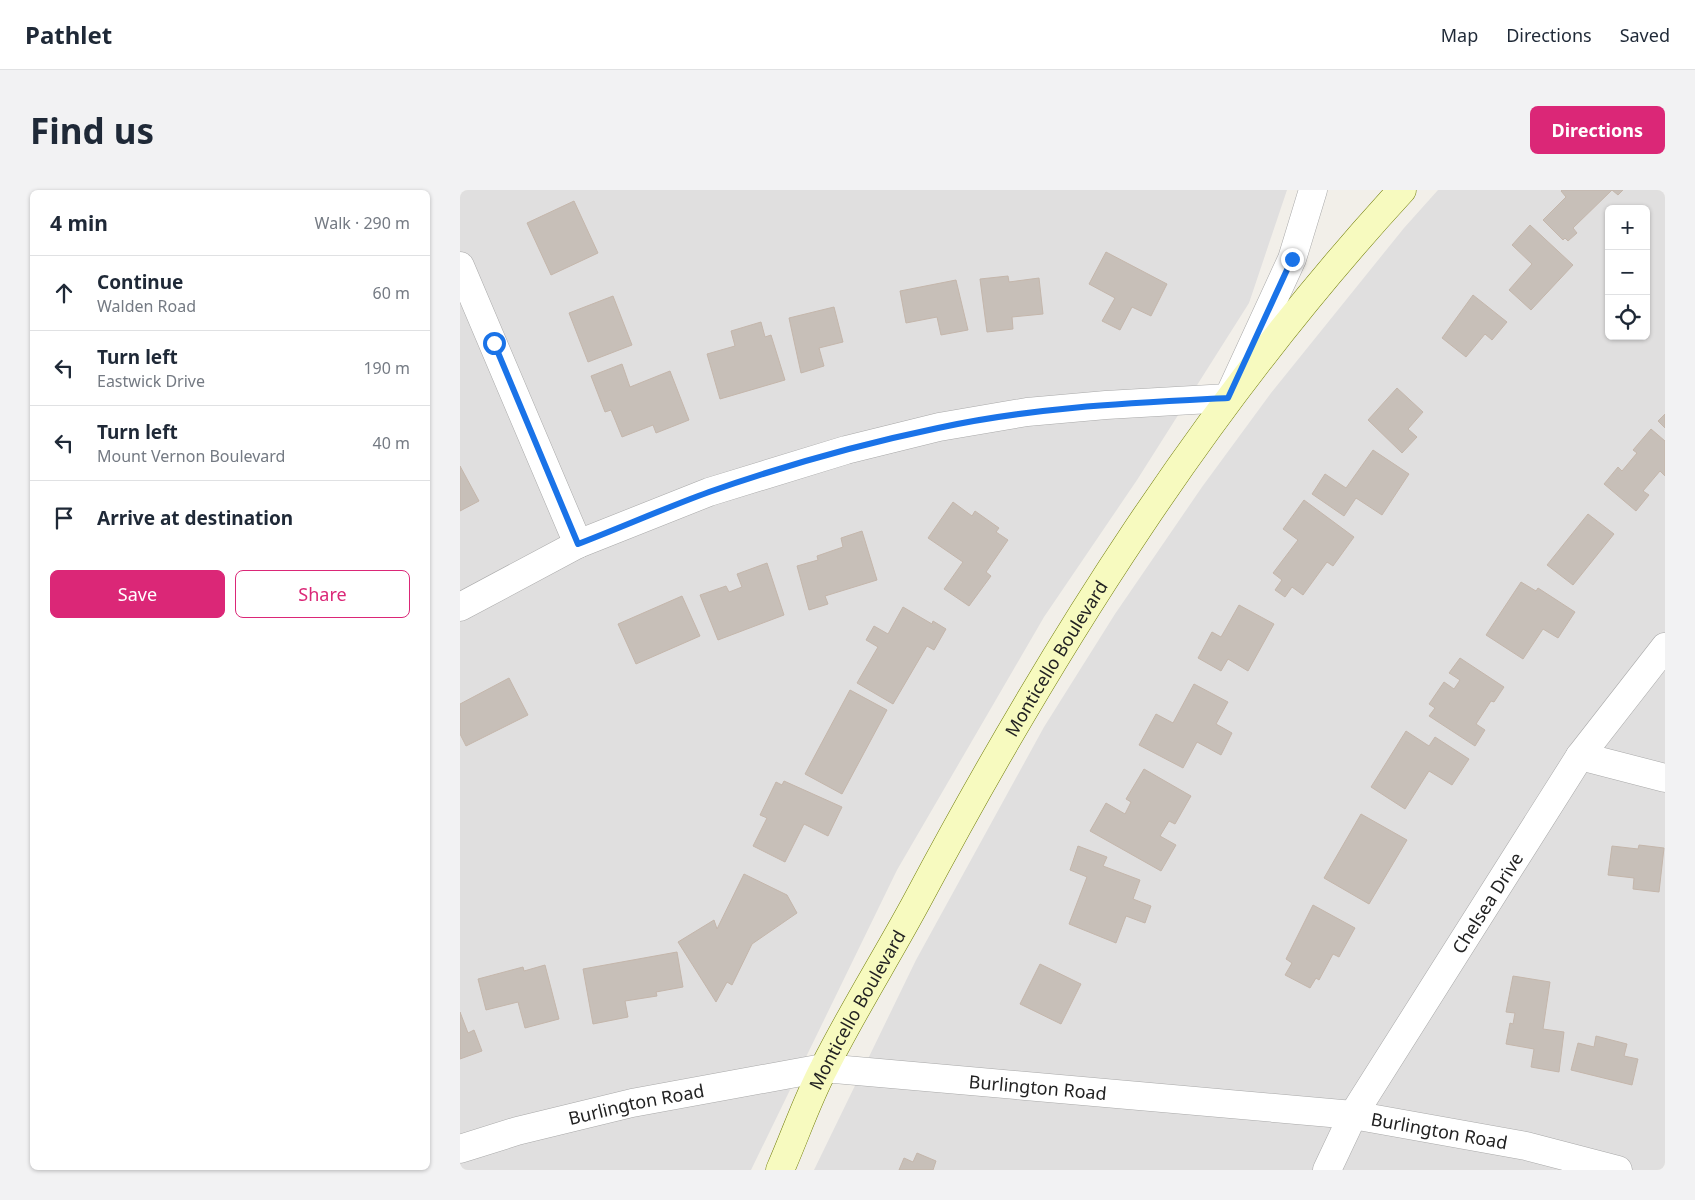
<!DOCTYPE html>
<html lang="en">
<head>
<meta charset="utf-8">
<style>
  :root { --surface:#fff; --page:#f2f2f3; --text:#1f2937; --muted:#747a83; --line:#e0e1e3; --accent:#db2777 }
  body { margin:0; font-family:"Noto Sans",sans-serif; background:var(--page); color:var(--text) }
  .controls { position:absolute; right:15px; top:15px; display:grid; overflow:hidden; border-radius:8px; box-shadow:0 1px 4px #0004 }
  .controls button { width:45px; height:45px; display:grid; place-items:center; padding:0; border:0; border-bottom:1px solid var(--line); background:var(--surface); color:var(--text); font:25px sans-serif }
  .stop { position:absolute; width:15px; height:15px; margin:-11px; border:4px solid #1a73e8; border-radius:50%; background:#fff }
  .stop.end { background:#1a73e8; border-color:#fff; box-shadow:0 1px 5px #0008 }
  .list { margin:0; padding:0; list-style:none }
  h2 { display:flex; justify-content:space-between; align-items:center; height:65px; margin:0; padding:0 20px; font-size:21px }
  h2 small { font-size:16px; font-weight:400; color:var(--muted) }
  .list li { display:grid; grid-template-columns:32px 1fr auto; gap:15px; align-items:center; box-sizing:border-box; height:75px; padding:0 20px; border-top:1px solid var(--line) }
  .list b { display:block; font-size:19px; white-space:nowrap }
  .list p { margin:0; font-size:16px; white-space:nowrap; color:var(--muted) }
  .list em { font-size:16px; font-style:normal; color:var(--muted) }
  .actions { display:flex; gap:10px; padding:15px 20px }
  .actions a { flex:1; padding:11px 0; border:1px solid var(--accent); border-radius:8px; text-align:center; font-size:18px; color:var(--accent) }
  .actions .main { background:var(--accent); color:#fff }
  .icon { flex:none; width:28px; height:28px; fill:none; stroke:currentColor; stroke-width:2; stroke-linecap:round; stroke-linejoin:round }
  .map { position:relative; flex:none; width:1205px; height:980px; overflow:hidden; border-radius:8px }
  header { display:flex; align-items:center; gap:30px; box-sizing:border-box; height:70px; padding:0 25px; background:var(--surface); border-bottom:1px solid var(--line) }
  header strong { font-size:24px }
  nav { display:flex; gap:28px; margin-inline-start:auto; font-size:18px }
  .intro { display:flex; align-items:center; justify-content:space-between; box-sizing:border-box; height:120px; padding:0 30px }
  h1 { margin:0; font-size:35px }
  .button { padding:12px 22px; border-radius:8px; background:var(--accent); color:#fff; font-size:18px; font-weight:700 }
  main { display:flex; gap:30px; padding:0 30px }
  aside { flex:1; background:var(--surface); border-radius:8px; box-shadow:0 1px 4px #0004 }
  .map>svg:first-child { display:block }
  .residential { fill:#e0dfdf; fill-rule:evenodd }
  .building { fill:#c7bfb8; stroke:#c4b6ab }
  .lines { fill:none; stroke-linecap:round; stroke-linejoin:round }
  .street-casing { stroke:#a9a9a9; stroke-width:29 }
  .secondary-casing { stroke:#707d05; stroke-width:29 }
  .street { stroke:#fff; stroke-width:28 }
  .secondary { stroke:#f7fabf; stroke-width:28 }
  .route { stroke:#1a73e8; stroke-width:6 }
  .labels { text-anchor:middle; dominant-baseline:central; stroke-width:4; stroke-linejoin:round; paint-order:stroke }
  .street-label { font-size:18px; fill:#222; stroke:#fff }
</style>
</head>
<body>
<header>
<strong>Pathlet</strong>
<nav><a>Map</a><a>Directions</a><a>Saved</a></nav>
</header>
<div class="intro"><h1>Find us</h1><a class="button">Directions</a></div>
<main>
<aside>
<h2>4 min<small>Walk · 290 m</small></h2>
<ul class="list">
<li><svg class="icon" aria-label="ahead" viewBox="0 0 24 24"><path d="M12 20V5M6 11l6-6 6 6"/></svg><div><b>Continue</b><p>Walden Road</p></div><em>60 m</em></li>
<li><svg class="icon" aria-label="left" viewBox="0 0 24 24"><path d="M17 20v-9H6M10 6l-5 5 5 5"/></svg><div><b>Turn left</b><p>Eastwick Drive</p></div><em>190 m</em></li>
<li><svg class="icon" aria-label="left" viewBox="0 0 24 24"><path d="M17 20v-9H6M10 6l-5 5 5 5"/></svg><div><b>Turn left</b><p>Mount Vernon Boulevard</p></div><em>40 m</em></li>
<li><svg class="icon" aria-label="arrive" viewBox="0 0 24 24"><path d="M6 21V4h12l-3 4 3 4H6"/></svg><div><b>Arrive at destination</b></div></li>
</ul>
<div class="actions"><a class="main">Save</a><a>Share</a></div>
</aside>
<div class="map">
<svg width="1205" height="980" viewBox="0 0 1205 980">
  <rect width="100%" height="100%" fill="#f2efe9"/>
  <path class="residential" d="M 0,0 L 827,0 L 789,113 L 677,290 L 584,427 L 437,680 L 291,980 L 0,980 Z
    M 978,0 L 1205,0 L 1205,980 L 354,980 L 456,770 L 584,537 L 655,424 L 742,297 L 811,203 L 944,38 ZM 1149,19 L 1186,19 L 1186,146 L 1149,146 Z"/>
  <path class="building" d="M 1102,0 L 1163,0 L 1158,5 L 1152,0 L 1113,38 L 1117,43 L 1108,51 L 1105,48 L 1103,50 L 1083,30 L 1106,7 L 1101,1 Z
    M 114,11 L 138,63 L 91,85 L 67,33 Z
    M 1070,35 L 1113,75 L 1071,120 L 1049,100 L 1072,74 L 1052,55 Z
    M 646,62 L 707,94 L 691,126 L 672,117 L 660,140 L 642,131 L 655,108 L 629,94 Z
    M 548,86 L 549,92 L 579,88 L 583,124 L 552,127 L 553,139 L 527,142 L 520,89 Z
    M 496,90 L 508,140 L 481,145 L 477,127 L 446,133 L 440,101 Z
    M 1013,105 L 1047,132 L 1032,150 L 1025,144 L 1006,167 L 982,148 Z
    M 153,106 L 172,155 L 128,172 L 109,123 Z
    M 374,117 L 383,152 L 359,158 L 364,176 L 341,183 L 329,128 Z
    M 301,132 L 305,147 L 311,145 L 325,190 L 260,209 L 247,164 L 275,156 L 271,141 Z
    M 162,174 L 170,197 L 210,181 L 229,230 L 196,243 L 193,235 L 162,247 L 151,220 L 145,222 L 131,186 Z
    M 937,198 L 963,222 L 948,239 L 957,247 L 942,263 L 908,230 Z
    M 1205,224 L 1205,238 L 1198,231 Z
    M 1191,239 L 1205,251 L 1205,286 L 1200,281 L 1183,301 L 1189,305 L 1176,321 L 1144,294 L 1158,277 L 1162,281 L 1177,263 L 1173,260 Z
    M 913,260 L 949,284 L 922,325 L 896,308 L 884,326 L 852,304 L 865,284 L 886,298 Z
    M 0,276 L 19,311 L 0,321 Z
    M 844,310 L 894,347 L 873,376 L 867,372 L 843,405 L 832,397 L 825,407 L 815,400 L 822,390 L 813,383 L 838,350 L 823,339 Z
    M 493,312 L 512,326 L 515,321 L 539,338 L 536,342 L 548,350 L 526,382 L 531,386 L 509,416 L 484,399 L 503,372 L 468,348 Z
    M 1128,324 L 1154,344 L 1113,395 L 1087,375 Z
    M 402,341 L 417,390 L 365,406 L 368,414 L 349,420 L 337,376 L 358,370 L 357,366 L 383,357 L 381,348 Z
    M 307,373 L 324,425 L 258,450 L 240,405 L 266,396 L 269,402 L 282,397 L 277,384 Z
    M 1061,392 L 1076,401 L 1078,398 L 1115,422 L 1098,448 L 1083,439 L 1063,469 L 1026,445 Z
    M 222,406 L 240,446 L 176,474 L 158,434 Z
    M 779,415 L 814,434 L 788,481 L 768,469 L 761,481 L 738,468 L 752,442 L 761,447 Z
    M 443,417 L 472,434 L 473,431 L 486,439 L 474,460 L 467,456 L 433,514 L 397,493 L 418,457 L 406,450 L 414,436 L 428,444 Z
    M 1000,468 L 1044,497 L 1034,512 L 1031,511 L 1016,534 L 1025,540 L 1015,556 L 969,526 L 975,518 L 969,514 L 984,492 L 994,499 L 1000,490 L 989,483 Z
    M 49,488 L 68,525 L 6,556 L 0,544 L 0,514 Z
    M 734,494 L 768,512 L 756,534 L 772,543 L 761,565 L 737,552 L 723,578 L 679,555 L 696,524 L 713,533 Z
    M 390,500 L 427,520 L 382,604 L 345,584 Z
    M 946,541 L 969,556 L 975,547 L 1009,569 L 992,595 L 969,581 L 945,619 L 911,597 Z
    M 684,579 L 731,606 L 715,634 L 709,631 L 700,646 L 716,655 L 701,681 L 630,641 L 646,613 L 665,624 L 671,612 L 666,609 Z
    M 324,591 L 382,617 L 368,646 L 344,634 L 325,672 L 293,656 L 307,628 L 300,625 L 316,592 L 322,595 Z
    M 901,624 L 947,650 L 909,714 L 864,688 Z
    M 1179,655 L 1204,658 L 1199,702 L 1173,699 L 1174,688 L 1148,685 L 1152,656 L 1178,659 Z
    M 618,656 L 647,667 L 643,676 L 680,690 L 673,709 L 691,716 L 685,733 L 666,726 L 656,753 L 609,734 L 627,687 L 610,680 Z
    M 284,684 L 327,705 L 337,723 L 292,754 L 272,795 L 267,792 L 256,812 L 218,752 L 254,730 L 257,739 Z
    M 853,715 L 895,738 L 879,767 L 873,764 L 859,790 L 856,788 L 850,798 L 825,785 L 832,773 L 826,769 Z
    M 217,762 L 223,797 L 196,802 L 197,806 L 165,811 L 168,827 L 133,834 L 123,779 Z
    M 580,774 L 621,794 L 601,834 L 560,814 Z
    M 85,775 L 99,829 L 65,838 L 58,812 L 26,820 L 18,789 L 63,777 L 64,781 Z
    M 1053,786 L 1090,792 L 1083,839 L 1104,842 L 1099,882 L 1071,877 L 1074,859 L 1046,854 L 1050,833 L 1053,834 L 1055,823 L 1046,822 Z
    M 0,822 L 8,843 L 14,840 L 22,861 L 0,869 Z
    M 1136,846 L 1167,854 L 1164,866 L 1178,869 L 1172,895 L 1111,880 L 1118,853 L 1134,857 Z
    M 457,963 L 476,971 L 473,980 L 439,980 L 444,968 L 453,972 Z"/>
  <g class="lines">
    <defs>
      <g id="street">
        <path d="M 0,76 L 118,354"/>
        <path d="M 0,417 L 118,354 L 249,302 L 386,260 L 479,237 L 567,222 L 646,215 L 768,208 L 832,69 L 853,0"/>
        <path d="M 1120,566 L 1205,588"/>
        <path id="s1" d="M 0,959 L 57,941 L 172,913 L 363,878 L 893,925 L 1066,956 L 1158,980"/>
        <path id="s2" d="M 867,980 L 893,925 L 1120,566 L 1205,457"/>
      </g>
      <g id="secondary">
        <path id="s3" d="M 320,980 C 335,946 347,910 364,878 C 393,820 428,765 458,709 C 593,456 747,212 942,0"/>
      </g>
    </defs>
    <use href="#street" class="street-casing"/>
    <use href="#secondary" class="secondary-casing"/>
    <use href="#street" class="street"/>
    <use href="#secondary" class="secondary"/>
  </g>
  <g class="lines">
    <path class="route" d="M 34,153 L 118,354 C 162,337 205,318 249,302 C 323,276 401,254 478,238 C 574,217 671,213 768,208 L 832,69"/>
  </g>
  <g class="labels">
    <g class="street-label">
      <text stroke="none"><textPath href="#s3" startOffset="582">Monticello Boulevard</textPath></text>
      <text stroke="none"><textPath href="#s2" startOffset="312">Chelsea Drive</textPath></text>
      <text stroke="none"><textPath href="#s3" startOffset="178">Monticello Boulevard</textPath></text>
      <text stroke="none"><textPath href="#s1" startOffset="588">Burlington Road</textPath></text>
      <text stroke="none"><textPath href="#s1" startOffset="182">Burlington Road</textPath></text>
      <text stroke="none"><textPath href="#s1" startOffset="992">Burlington Road</textPath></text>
    </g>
  </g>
</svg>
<div class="controls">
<button>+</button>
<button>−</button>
<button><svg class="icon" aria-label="locate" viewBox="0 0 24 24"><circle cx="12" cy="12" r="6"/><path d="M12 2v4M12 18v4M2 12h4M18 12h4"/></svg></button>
</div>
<div class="stop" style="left:34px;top:153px"></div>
<div class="stop end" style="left:832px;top:69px"></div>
</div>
</main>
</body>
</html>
